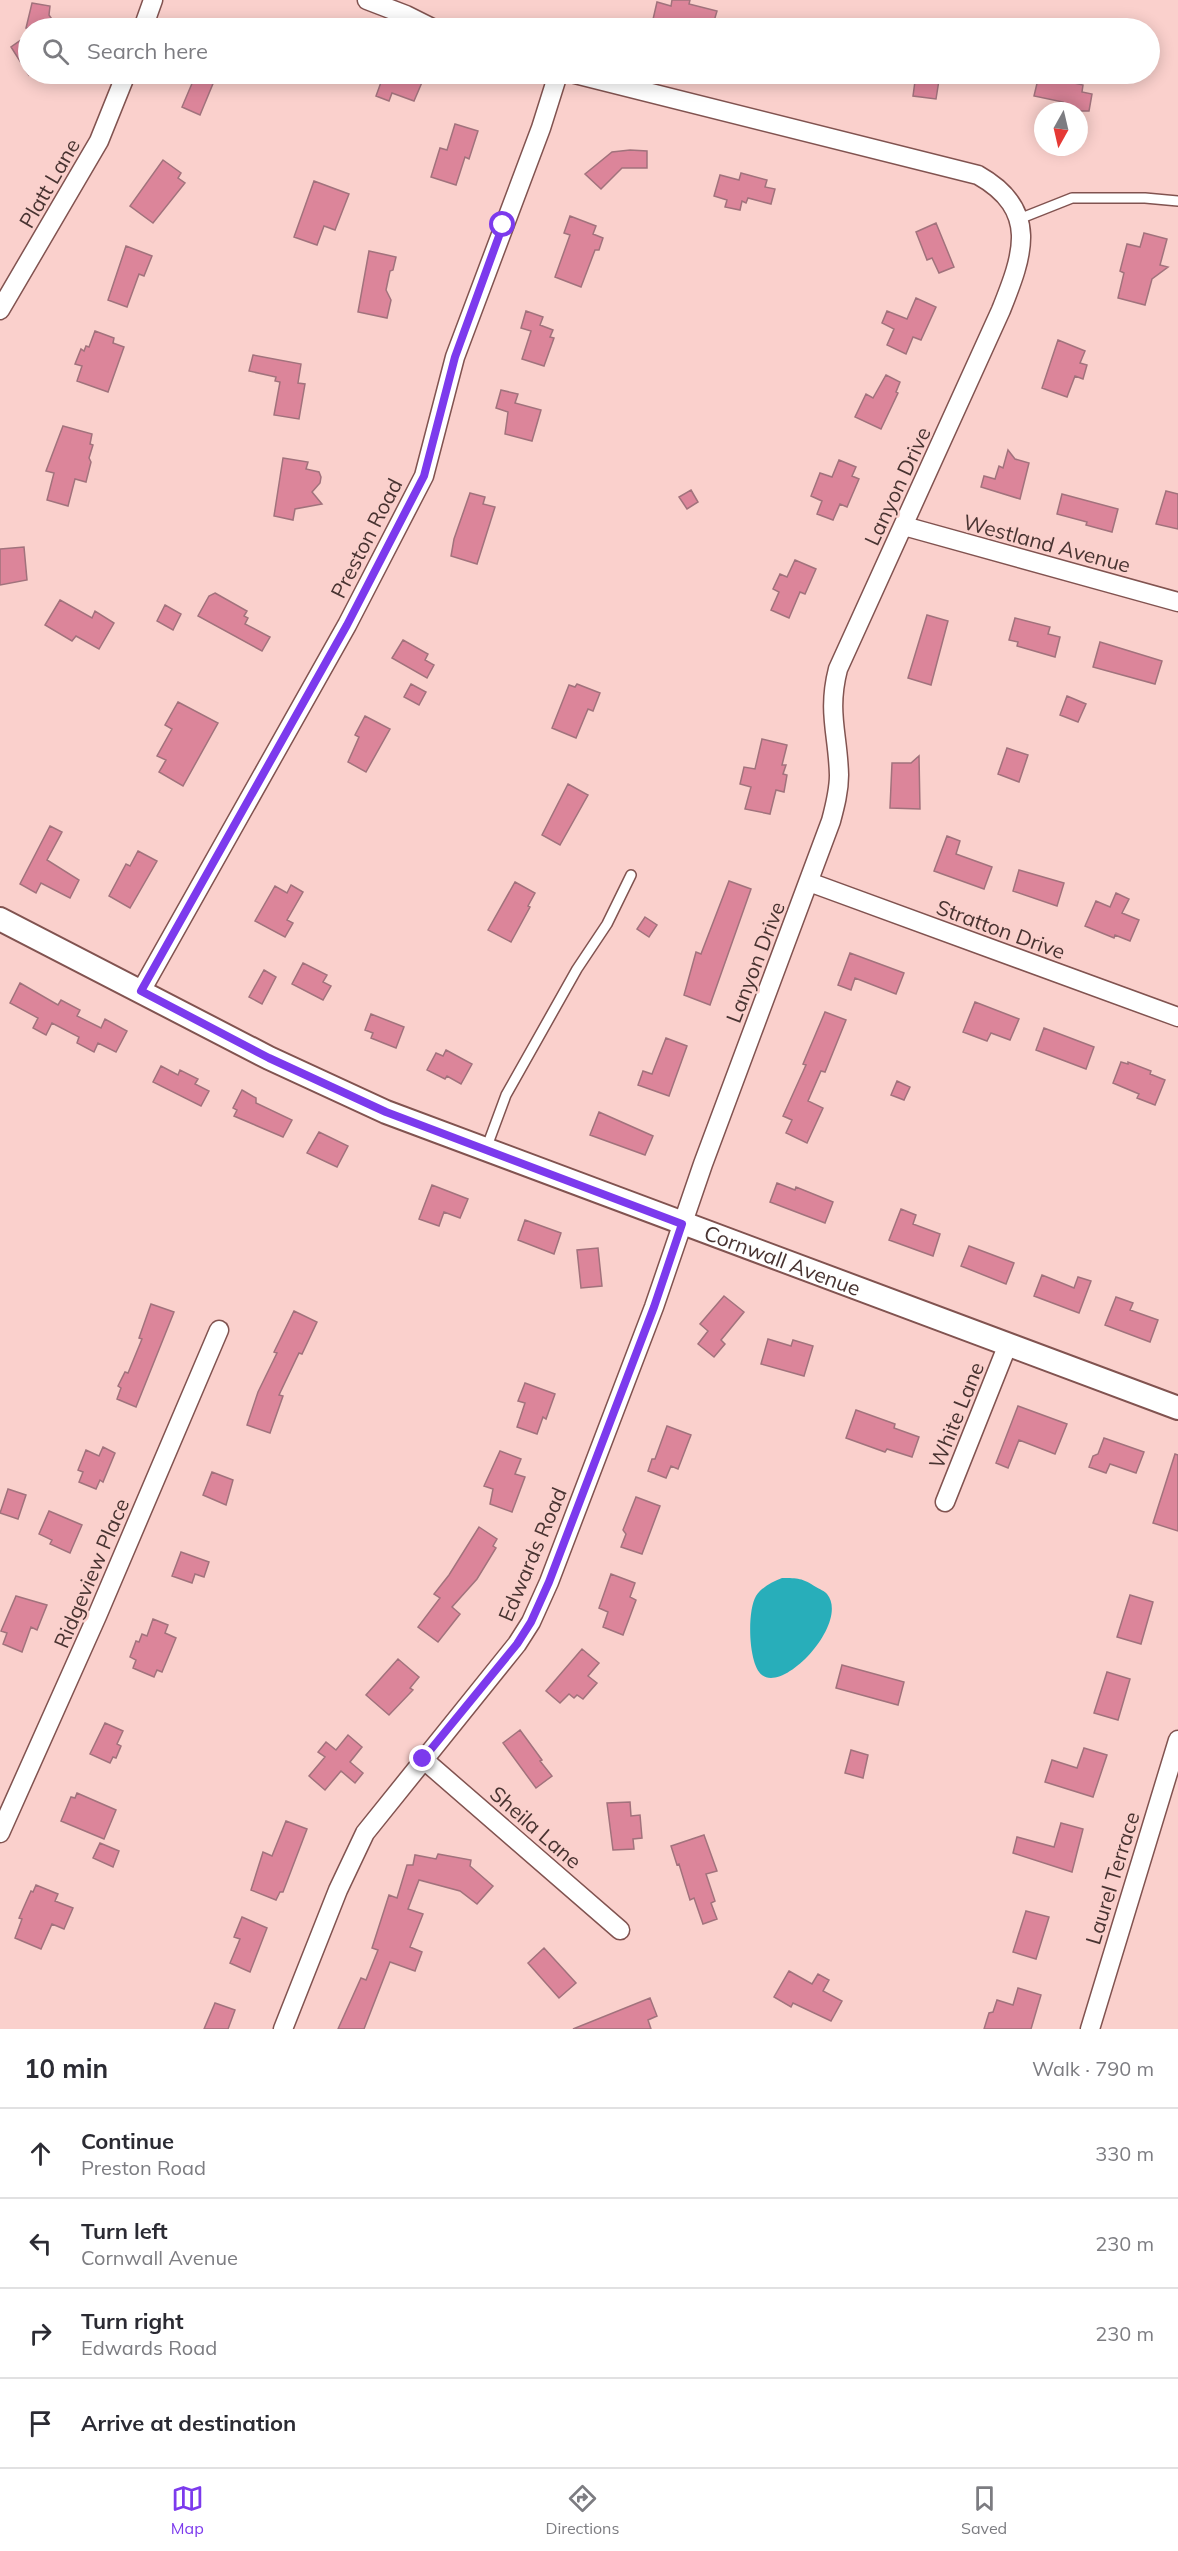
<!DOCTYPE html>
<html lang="en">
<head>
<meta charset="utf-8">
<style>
  :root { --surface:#fff; --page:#f2f2f3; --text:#2b2b33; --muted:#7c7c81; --line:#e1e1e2; --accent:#7c3aed }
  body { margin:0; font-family:Mulish,sans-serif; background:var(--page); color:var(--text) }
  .compass { position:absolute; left:1034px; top:102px; width:54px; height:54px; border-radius:50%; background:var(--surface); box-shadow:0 3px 15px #0003; rotate:188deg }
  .stop { position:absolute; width:18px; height:18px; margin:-14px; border:4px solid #7c3aed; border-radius:50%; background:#fff }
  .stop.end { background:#7c3aed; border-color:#fff; box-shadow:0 2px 6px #0008 }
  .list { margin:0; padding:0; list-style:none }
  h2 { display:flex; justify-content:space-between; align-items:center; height:78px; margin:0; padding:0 24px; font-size:26px }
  h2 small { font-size:20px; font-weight:400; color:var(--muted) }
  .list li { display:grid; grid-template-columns:39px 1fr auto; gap:18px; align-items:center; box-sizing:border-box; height:90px; padding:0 24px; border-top:2px solid var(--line) }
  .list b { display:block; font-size:22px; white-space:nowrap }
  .list p { margin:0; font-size:20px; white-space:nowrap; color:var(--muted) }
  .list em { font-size:20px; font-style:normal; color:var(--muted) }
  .icon { flex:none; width:33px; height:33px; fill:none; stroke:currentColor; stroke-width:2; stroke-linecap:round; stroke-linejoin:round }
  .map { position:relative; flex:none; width:1178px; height:2029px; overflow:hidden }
  .search { position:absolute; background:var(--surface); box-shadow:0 3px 15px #0003; left:18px; right:18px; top:18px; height:66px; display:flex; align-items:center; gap:15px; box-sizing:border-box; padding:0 21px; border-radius:33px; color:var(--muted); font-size:22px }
  .sheet { height:438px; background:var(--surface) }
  nav { display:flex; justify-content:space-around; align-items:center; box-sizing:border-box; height:84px; border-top:2px solid var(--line); background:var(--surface); font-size:16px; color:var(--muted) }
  nav a { display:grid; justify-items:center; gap:3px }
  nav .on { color:var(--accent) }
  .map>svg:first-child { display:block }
  .water { fill:#28aeba }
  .building { fill:#dc859a; stroke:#a1727c; stroke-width:1.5 }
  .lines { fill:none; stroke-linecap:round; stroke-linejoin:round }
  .service-casing { stroke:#815350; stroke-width:12 }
  .minor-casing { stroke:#815350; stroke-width:21 }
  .tertiary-casing { stroke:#815350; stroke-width:26 }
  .service { stroke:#fff; stroke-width:9 }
  .minor { stroke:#fff; stroke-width:18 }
  .tertiary { stroke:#fff; stroke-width:22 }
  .route { stroke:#7c3aed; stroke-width:8 }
  .labels { text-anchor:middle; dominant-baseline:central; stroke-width:5; stroke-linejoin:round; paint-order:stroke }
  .street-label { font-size:21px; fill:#483331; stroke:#fad0cc }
</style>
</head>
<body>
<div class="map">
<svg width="1178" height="2029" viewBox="0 0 1178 2029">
  <rect width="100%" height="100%" fill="#fad0cc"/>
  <path class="water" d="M 782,1578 C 798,1578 802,1578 816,1587 C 819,1589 825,1591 827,1594 C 850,1622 785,1693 762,1675 C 748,1664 747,1611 756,1596 C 762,1587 772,1582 782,1578 Z"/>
  <path class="building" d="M 672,0 L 690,0 L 689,4 L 717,11 L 712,28 L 651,28 L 657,2 L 671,6 Z
    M 32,3 L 50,6 L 49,15 L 58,28 L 26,28 Z
    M 28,35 L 28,74 L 11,47 Z
    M 196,74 L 217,74 L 200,115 L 182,107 Z
    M 384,74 L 406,74 L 423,80 L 414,101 L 392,93 L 389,101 L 376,96 Z
    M 916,74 L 940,74 L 936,99 L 913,96 Z
    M 1039,75 L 1083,85 L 1082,92 L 1092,94 L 1089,111 L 1066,111 L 1067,107 L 1062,106 L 1063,102 L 1034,96 Z
    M 455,124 L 478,131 L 469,159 L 465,157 L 456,185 L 431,177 L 440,148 L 447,150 Z
    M 630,150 L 647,151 L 647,168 L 622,168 L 601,189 L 585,174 L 612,152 Z
    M 163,160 L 181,173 L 178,178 L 185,183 L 153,223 L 130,206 Z
    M 741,173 L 767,180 L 765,187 L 775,189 L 771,204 L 748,198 L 746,203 L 742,201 L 740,210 L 725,207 L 727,200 L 714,196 L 720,175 L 739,180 Z
    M 314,181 L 349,194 L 335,230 L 324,226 L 317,245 L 294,237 Z
    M 570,216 L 596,226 L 593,234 L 603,238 L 599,250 L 595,250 L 581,287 L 555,277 L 570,235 L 564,233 Z
    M 936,223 L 954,267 L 939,273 L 932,258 L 927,260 L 916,232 Z
    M 1144,233 L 1167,239 L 1160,265 L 1168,267 L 1152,279 L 1145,305 L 1118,298 L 1124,273 L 1120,271 L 1127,244 L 1140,247 Z
    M 126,246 L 152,256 L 144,276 L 139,274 L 127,307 L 108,300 Z
    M 369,251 L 396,257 L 393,270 L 390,271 L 386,290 L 391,300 L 387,318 L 358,312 Z
    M 916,298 L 936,307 L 921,340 L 913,337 L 906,354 L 887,345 L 894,329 L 882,323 L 887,311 L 907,319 Z
    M 526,311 L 543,317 L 540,325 L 553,330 L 550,337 L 554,338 L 544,366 L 522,359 L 531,331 L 521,328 Z
    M 95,331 L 114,338 L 113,343 L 124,347 L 108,392 L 77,381 L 82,366 L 75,364 L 81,349 L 84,351 L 86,346 L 89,347 Z
    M 1058,340 L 1085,351 L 1080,363 L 1087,365 L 1083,379 L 1075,376 L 1067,397 L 1042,388 Z
    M 253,355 L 301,364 L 298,383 L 305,384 L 299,419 L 274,415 L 280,382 L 275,381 L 276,377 L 249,371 Z
    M 886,375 L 900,382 L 896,392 L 898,393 L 881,429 L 855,417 L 866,394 L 873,398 Z
    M 501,390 L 518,394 L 515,403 L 541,410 L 532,441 L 505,434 L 508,412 L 496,408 Z
    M 63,426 L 92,434 L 90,444 L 93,445 L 89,458 L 91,462 L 86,482 L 75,479 L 68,506 L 47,500 L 54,473 L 46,471 Z
    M 1008,450 L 1015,459 L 1029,463 L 1020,499 L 981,487 L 984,476 L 995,479 L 999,466 L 1003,468 Z
    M 283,458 L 308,462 L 306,469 L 319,472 L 321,477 L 320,483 L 312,492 L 322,504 L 295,509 L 293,520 L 274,516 Z
    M 839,460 L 856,467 L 852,476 L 859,479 L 847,507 L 840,504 L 833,520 L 817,514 L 822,501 L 811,496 L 820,473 L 832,477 Z
    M 691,490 L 698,502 L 687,509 L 679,497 Z
    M 1166,491 L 1178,494 L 1178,529 L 1156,524 Z
    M 470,493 L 485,497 L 483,504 L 495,507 L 477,564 L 451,556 L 454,539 Z
    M 1062,494 L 1118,509 L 1112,532 L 1086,525 L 1087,522 L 1057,514 Z
    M 24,547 L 27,580 L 0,585 L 0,549 Z
    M 795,560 L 816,569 L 805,594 L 800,592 L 789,618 L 771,610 L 779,592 L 773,589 L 780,574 L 787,577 Z
    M 215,593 L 247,611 L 244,616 L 248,618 L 245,624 L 270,637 L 262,651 L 198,616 L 209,596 Z
    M 60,600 L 92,618 L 95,611 L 114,623 L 99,649 L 76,636 L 72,641 L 45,625 Z
    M 165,605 L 181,614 L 173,630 L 157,621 Z
    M 927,615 L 948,621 L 931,685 L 908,678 Z
    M 1015,618 L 1050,627 L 1048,634 L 1060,637 L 1055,657 L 1017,646 L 1018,642 L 1009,640 Z
    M 403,640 L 428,654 L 425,660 L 434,665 L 427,678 L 392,658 Z
    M 1100,642 L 1162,661 L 1155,684 L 1093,667 Z
    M 411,684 L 426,692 L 419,705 L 404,697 Z
    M 577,684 L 600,693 L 593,711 L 588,709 L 576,738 L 552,728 L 569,685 L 575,687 Z
    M 1067,696 L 1086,704 L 1078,722 L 1060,715 Z
    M 178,702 L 218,723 L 183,786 L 159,772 L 166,760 L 157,756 L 172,729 L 165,725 Z
    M 365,716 L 390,729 L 366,772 L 348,762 L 359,737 L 355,735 Z
    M 762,739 L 787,745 L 782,765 L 786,765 L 783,774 L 787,775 L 784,792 L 776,790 L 770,814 L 745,809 L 751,787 L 740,784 L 744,767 L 755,769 Z
    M 1007,748 L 1028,755 L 1019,782 L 998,774 Z
    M 919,756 L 920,809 L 890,808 L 892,763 L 911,763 Z
    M 568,784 L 588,795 L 560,845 L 542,835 Z
    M 50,826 L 62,832 L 47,860 L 79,880 L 70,898 L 41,883 L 36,893 L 20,884 Z
    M 947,836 L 960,841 L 956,854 L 992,867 L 984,889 L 934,871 Z
    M 138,851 L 157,861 L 130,908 L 109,896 L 126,864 L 130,866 Z
    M 1019,870 L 1064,883 L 1057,906 L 1013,891 Z
    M 729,881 L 751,889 L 710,1005 L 684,995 L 696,952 L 701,954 Z
    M 515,882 L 535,893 L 528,906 L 530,907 L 511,942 L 488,930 Z
    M 291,885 L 303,892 L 287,920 L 293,923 L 285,937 L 255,921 L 275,886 L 287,893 Z
    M 1116,893 L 1129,899 L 1122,913 L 1139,920 L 1130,941 L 1115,935 L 1114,938 L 1085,926 L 1096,901 L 1110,907 Z
    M 645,917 L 657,925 L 649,937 L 637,929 Z
    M 850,953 L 904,973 L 896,994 L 855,978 L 851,990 L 838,985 Z
    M 303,963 L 327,975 L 323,982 L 331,986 L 323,1000 L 292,984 Z
    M 264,970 L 276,977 L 262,1004 L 249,997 Z
    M 20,983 L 58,1005 L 61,1000 L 80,1010 L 77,1016 L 101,1028 L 105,1019 L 127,1031 L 116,1052 L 98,1043 L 94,1052 L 77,1043 L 79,1037 L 52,1023 L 46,1035 L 33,1028 L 38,1018 L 10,1003 Z
    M 975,1002 L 1019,1019 L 1010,1040 L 991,1033 L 987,1041 L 963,1032 Z
    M 825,1012 L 846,1020 L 825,1072 L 821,1071 L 808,1101 L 823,1108 L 807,1143 L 786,1133 L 792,1120 L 783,1116 L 806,1065 L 803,1064 Z
    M 371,1014 L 404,1027 L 396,1048 L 371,1038 L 373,1033 L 365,1030 Z
    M 1044,1028 L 1094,1047 L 1086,1069 L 1036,1050 Z
    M 666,1038 L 687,1046 L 669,1096 L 638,1085 L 643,1071 L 652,1074 Z
    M 446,1050 L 472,1064 L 461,1084 L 447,1076 L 445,1079 L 427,1070 L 436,1053 L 443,1056 Z
    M 1121,1062 L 1128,1064 L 1128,1062 L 1151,1071 L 1150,1074 L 1165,1080 L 1155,1105 L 1137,1098 L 1139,1094 L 1113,1083 Z
    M 161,1066 L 178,1075 L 180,1070 L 198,1079 L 195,1084 L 209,1091 L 201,1106 L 153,1082 Z
    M 897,1081 L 910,1087 L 904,1100 L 891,1095 Z
    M 242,1090 L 256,1098 L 256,1103 L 292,1120 L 283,1137 L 234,1116 L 237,1110 L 233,1108 Z
    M 599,1112 L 653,1136 L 645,1155 L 590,1135 Z
    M 319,1132 L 348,1146 L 337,1167 L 307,1153 Z
    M 777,1183 L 795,1190 L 796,1187 L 833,1202 L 825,1223 L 770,1202 Z
    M 432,1185 L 468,1199 L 460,1218 L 444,1212 L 439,1226 L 419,1219 Z
    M 901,1209 L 916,1215 L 913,1224 L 940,1234 L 933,1256 L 889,1240 Z
    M 525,1220 L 561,1233 L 554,1254 L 518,1240 Z
    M 969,1246 L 1014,1263 L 1006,1284 L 961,1266 Z
    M 598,1248 L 602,1286 L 581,1288 L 577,1250 Z
    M 1042,1275 L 1074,1288 L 1078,1277 L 1091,1281 L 1079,1313 L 1034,1296 Z
    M 724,1296 L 744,1312 L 721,1340 L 725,1344 L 714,1357 L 698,1344 L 708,1331 L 700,1324 Z
    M 1116,1297 L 1133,1303 L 1130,1310 L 1158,1320 L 1150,1342 L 1105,1325 Z
    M 151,1304 L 174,1312 L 136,1407 L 117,1399 L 121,1388 L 118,1386 L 125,1372 L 128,1373 L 142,1339 L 139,1338 Z
    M 294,1311 L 317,1322 L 302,1354 L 299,1353 L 279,1395 L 283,1396 L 270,1433 L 247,1425 L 258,1392 L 277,1353 L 274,1352 Z
    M 768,1339 L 791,1346 L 793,1340 L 813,1346 L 804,1376 L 761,1364 Z
    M 525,1383 L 555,1394 L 546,1419 L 543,1417 L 537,1434 L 517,1427 L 525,1403 L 518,1401 Z
    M 1018,1406 L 1067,1424 L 1055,1454 L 1019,1440 L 1008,1468 L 996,1463 Z
    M 856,1410 L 895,1424 L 894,1428 L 919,1437 L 912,1457 L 887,1449 L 885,1452 L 846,1438 Z
    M 667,1426 L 691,1435 L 678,1469 L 671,1466 L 666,1478 L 648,1471 L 652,1459 L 655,1459 Z
    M 1104,1438 L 1144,1452 L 1136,1473 L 1110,1464 L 1106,1473 L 1089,1467 L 1093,1456 L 1098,1454 Z
    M 103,1447 L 115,1453 L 103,1482 L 100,1480 L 96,1489 L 79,1482 L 83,1472 L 78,1470 L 86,1450 L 99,1456 Z
    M 500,1451 L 521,1459 L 515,1474 L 525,1477 L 512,1512 L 490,1504 L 493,1489 L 484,1486 Z
    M 1175,1454 L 1178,1455 L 1178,1531 L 1153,1523 Z
    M 212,1472 L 233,1480 L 226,1505 L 203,1495 Z
    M 8,1489 L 26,1495 L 18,1519 L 0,1513 Z
    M 636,1497 L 660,1506 L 642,1554 L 621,1547 L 626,1534 L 623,1530 Z
    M 49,1511 L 82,1525 L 70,1553 L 50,1544 L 52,1540 L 39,1534 Z
    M 479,1527 L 497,1539 L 493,1546 L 496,1548 L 477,1579 L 452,1607 L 460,1614 L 438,1642 L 418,1627 L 440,1598 L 434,1594 L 449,1575 Z
    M 181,1552 L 209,1562 L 204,1577 L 195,1574 L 192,1583 L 172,1576 Z
    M 611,1574 L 635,1583 L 630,1597 L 636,1600 L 623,1635 L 603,1627 L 608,1612 L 599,1608 Z
    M 1130,1595 L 1153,1602 L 1141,1644 L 1117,1637 Z
    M 16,1596 L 47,1605 L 37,1630 L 31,1627 L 22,1652 L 3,1644 L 7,1633 L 1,1631 Z
    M 153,1619 L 168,1625 L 165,1633 L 176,1638 L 162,1672 L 157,1670 L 154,1677 L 133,1668 L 136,1660 L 130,1657 L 136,1641 L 139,1642 L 142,1634 L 147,1636 Z
    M 582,1649 L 599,1663 L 588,1676 L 597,1683 L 583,1699 L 577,1695 L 574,1698 L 569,1694 L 560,1703 L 546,1691 Z
    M 398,1659 L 419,1677 L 410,1688 L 413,1690 L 389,1715 L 366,1695 Z
    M 842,1665 L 904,1682 L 898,1705 L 836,1688 Z
    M 1107,1672 L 1130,1679 L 1118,1720 L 1094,1713 Z
    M 105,1723 L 123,1731 L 117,1744 L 121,1746 L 116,1758 L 113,1757 L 110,1763 L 90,1754 Z
    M 520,1730 L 542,1760 L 540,1761 L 552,1776 L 536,1788 L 503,1743 Z
    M 348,1735 L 362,1747 L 350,1762 L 363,1773 L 355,1783 L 341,1771 L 325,1790 L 309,1776 L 325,1757 L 318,1752 L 326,1742 L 336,1750 Z
    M 1084,1748 L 1107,1755 L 1093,1797 L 1045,1782 L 1052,1760 L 1077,1768 Z
    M 851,1750 L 868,1755 L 863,1778 L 845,1773 Z
    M 77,1793 L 116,1810 L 104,1839 L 61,1821 L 71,1797 L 75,1798 Z
    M 630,1802 L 631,1816 L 640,1815 L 642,1838 L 633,1839 L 634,1849 L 613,1850 L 607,1803 Z
    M 286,1821 L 307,1829 L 283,1892 L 280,1892 L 276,1900 L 251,1890 L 263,1852 L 272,1856 Z
    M 1061,1823 L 1083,1829 L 1072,1872 L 1013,1853 L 1017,1837 L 1054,1847 Z
    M 704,1835 L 717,1871 L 706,1874 L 715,1901 L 711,1903 L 717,1919 L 703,1924 L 694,1898 L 690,1900 L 679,1864 L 677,1865 L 671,1846 Z
    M 100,1843 L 119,1851 L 113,1867 L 93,1858 Z
    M 438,1854 L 471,1860 L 470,1866 L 493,1886 L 477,1904 L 460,1891 L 419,1880 L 408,1909 L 423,1914 L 410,1947 L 422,1952 L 415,1971 L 390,1962 L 364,2029 L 338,2029 L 361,1978 L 366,1980 L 378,1950 L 372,1948 L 389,1895 L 397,1898 L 407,1865 L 413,1865 L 415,1855 L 436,1859 Z
    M 36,1885 L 58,1894 L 55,1901 L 73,1908 L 64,1929 L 52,1924 L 41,1949 L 15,1938 L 22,1919 L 19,1918 L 31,1891 L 33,1892 Z
    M 1026,1911 L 1049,1917 L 1036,1959 L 1013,1952 Z
    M 242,1917 L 267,1928 L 250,1972 L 230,1963 L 240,1939 L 234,1937 Z
    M 544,1948 L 576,1983 L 559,1998 L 528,1963 Z
    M 789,1971 L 812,1984 L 818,1974 L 829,1980 L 823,1991 L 842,2001 L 831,2021 L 793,2003 L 791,2007 L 774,1997 Z
    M 1018,1988 L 1041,1995 L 1031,2029 L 984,2029 L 989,2013 L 993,2012 L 997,2000 L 1013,2005 Z
    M 650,1998 L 657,2016 L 648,2020 L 651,2029 L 573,2029 Z
    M 215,2003 L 235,2010 L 228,2029 L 204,2029 Z"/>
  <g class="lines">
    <defs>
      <path id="service" d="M 1019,219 L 1072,198 L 1145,198 L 1178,201
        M 486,1149 L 506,1095 L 577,969 L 607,924 L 631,875"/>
      <path id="minor" d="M 367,0 L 406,15 L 432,28
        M 143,28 L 153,0
        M 0,310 L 99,141 L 126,74
        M 904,526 L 1178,602
        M 809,882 L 1178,1017
        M 141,991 L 347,625 L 424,476 L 455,357 L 541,128 L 558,74
        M 945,1502 L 1008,1344
        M 423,1759 L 620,1930
        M 0,1833 L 97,1616 L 219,1330
        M 283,2029 L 338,1890 L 365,1833 L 517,1644 L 531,1622 L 549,1582 L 654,1307 L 703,1164 L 831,821 C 835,806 839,791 839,775 C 838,734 827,712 838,669 L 1001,310 C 1023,255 1040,210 978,175 L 575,74
        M 1090,2029 L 1178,1740"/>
      <g id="tertiary">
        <path id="s1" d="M 0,919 L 269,1058 L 386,1112 L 1178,1408"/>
      </g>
    </defs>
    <use href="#service" class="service-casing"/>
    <use href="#minor" class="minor-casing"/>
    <use href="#tertiary" class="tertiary-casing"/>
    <use href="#service" class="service"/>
    <use href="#minor" class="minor"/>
    <use href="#tertiary" class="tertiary"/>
  </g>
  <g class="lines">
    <path class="route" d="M 423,1759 L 517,1644 L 531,1622 L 549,1582 L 654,1307 L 682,1224 L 386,1112 L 269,1058 L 141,991 L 347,625 L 424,476 L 455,357 L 503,225"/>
  </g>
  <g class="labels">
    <g class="street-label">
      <text transform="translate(49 183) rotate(-60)">Platt Lane</text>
      <text transform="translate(897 486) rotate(-65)">Lanyon Drive</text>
      <text transform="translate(366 538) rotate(-63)">Preston Road</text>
      <text transform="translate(1047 543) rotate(15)">Westland Avenue</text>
      <text transform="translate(1001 929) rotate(20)">Stratton Drive</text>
      <text transform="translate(755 962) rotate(-69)">Lanyon Drive</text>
      <text stroke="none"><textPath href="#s1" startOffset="855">Cornwall Avenue</textPath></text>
      <text transform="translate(956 1415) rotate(-68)">White Lane</text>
      <text transform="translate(532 1554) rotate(-67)">Edwards Road</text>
      <text transform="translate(91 1573) rotate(-67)">Ridgeview Place</text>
      <text transform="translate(536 1827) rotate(41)">Sheila Lane</text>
      <text transform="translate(1112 1878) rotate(-73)">Laurel Terrace</text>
    </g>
  </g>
</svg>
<svg class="compass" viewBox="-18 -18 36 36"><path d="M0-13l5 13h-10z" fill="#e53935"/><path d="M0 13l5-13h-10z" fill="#7c7c81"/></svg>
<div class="stop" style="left:503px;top:225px"></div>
<div class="stop end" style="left:423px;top:1759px"></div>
<div class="search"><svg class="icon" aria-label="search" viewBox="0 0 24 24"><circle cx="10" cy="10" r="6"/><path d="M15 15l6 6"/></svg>Search here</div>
</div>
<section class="sheet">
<h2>10 min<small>Walk · 790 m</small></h2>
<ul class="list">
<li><svg class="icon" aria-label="ahead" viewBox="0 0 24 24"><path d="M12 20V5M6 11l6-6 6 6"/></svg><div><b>Continue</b><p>Preston Road</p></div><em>330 m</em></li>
<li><svg class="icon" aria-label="left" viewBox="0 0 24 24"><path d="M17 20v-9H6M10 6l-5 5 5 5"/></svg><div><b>Turn left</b><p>Cornwall Avenue</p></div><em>230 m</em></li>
<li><svg class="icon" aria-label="right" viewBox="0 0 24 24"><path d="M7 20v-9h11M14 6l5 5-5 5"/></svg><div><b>Turn right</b><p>Edwards Road</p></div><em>230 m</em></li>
<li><svg class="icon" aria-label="arrive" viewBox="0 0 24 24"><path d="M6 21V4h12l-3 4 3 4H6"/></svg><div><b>Arrive at destination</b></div></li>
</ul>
</section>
<nav>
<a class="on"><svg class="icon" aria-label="map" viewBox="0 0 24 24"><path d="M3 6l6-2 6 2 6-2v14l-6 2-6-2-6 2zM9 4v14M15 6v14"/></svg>Map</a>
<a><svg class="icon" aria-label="directions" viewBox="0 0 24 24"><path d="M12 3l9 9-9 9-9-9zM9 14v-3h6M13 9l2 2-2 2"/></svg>Directions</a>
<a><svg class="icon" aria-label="saved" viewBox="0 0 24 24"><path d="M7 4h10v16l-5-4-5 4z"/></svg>Saved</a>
</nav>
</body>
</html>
